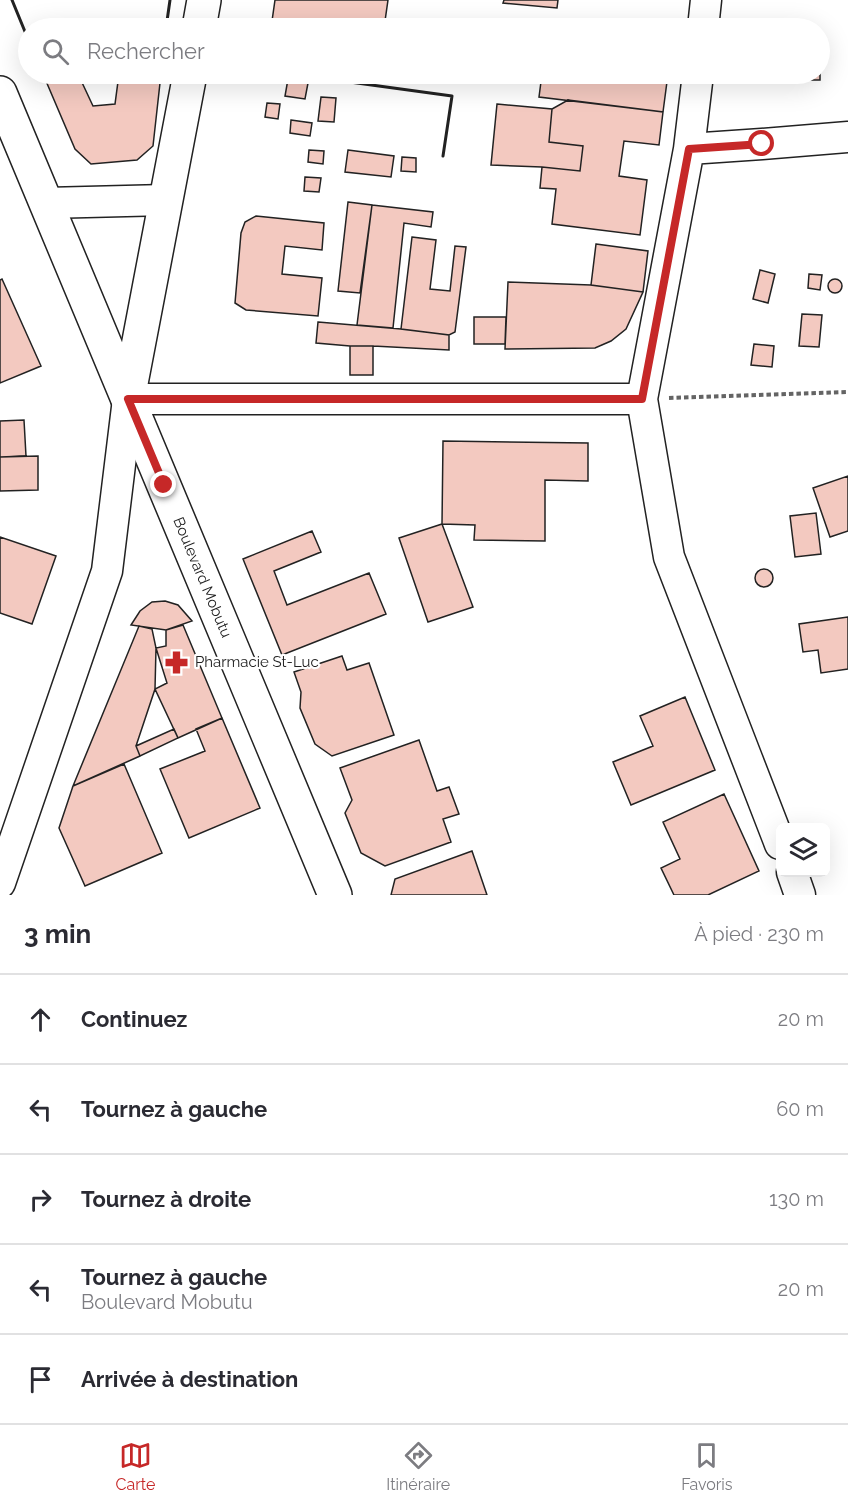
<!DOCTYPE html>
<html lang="fr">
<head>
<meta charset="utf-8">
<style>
  :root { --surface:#fff; --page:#f2f2f3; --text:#2b2b33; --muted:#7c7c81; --line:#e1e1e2; --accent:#c62828 }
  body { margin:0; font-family:Raleway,sans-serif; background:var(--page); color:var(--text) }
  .controls { position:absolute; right:18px; bottom:18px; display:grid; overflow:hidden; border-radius:9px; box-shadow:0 6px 24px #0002 }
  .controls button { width:54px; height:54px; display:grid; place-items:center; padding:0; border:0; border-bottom:2px solid var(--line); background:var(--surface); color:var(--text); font:30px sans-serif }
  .stop { position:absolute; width:18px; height:18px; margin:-14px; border:4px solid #c62828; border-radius:50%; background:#fff }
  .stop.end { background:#c62828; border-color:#fff; box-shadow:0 2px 6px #0008 }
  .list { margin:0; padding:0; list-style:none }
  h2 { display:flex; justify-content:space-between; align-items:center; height:78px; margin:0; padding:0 24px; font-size:26px }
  h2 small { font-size:20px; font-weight:400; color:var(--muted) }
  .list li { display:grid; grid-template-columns:39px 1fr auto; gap:18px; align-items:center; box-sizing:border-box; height:90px; padding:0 24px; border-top:2px solid var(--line) }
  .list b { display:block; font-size:22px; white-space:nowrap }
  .list p { margin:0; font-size:20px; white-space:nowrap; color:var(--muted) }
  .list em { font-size:20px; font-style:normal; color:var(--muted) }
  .icon { flex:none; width:33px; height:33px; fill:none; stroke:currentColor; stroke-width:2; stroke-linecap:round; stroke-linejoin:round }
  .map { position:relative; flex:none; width:848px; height:895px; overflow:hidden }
  .search { position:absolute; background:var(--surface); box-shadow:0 6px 24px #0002; left:18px; right:18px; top:18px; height:66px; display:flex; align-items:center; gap:15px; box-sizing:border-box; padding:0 21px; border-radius:33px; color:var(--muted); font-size:22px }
  .sheet { height:528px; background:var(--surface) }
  nav { display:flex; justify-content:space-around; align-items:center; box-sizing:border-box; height:84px; border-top:2px solid var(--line); background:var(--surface); font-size:16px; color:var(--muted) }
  nav a { display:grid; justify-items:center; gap:3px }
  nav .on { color:var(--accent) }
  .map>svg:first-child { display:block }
  .building { fill:#f3c9c0; stroke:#222; stroke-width:1.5 }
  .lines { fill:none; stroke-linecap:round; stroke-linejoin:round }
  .minor-casing { stroke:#222; stroke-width:33 }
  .major-casing { stroke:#222; stroke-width:36 }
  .path { stroke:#646464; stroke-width:4; stroke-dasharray:4.5 3; stroke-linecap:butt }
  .minor { stroke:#fff; stroke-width:30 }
  .major { stroke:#fff; stroke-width:33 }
  .wall { stroke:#222; stroke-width:3 }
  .route { stroke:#c62828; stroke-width:8 }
  .labels { text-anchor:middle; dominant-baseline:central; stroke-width:4.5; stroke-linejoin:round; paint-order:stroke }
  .street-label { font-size:15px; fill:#222; stroke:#fff }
  .poi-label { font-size:15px; fill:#222; stroke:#fff; text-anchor:start }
</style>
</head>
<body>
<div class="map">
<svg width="848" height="895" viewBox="0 0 848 895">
  <rect width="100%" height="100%" fill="#fff"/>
  <path class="building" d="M 275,0 L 388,0 L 384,28 L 271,28 Z
    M 504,0 L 558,0 L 557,8 L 503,3 Z
    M 820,57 L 820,80 L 785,80 L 785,74 L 820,74 Z
    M 43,74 L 78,74 L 93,106 L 115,104 L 119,74 L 161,74 L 153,146 L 137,160 L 91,164 L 75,149 Z
    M 542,74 L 668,74 L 663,112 L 539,97 Z
    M 288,79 L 308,83 L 305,99 L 285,96 Z
    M 321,97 L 336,98 L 334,122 L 318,121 Z
    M 568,100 L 663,112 L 659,145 L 624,141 L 619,176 L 647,180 L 640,235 L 552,224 L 556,189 L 540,188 L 542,167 L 580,171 L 583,146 L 549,142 L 552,109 Z
    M 267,103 L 280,104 L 278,119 L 265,117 Z
    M 497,104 L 552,109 L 549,142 L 583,146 L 580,171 L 542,167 L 491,165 Z
    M 291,120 L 312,123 L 310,136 L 290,133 Z
    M 309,150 L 324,151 L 323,164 L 308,162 Z
    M 348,150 L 394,156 L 391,177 L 345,172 Z
    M 402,157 L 416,158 L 416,172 L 401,171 Z
    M 305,177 L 321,178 L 319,192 L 304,191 Z
    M 348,202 L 372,205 L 360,293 L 338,291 Z
    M 372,205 L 433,212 L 431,227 L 404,223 L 393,328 L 357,325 Z
    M 256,216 L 324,223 L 322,250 L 285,246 L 282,274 L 322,278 L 318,316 L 246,310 L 235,303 L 241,233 L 245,222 Z
    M 412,237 L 436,240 L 430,289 L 450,291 L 455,246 L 466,247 L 455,332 L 449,335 L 401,329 Z
    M 596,244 L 648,251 L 643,292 L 591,285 Z
    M 760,270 L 775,274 L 768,303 L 753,299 Z
    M 809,274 L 822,275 L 820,290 L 808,288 Z
    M828 286a7 7 0 1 1 14 0a7 7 0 1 1-14 0Z
    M 2,279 L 41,366 L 0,383 L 0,280 Z
    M 508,282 L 591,285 L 643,292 L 626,329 L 611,341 L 595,348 L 505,349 Z
    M 802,314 L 822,315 L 819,347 L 799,346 Z
    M 474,317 L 506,317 L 505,344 L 474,344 Z
    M 318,322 L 401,329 L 449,335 L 449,350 L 373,346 L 350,346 L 316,343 Z
    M 754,344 L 774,346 L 772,367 L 751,365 Z
    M 350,346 L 373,346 L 373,375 L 350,375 Z
    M 24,420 L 26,456 L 0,457 L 0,421 Z
    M 443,441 L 588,443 L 588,481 L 545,480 L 545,541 L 474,540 L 475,525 L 442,524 Z
    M 38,456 L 38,490 L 0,491 L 0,457 Z
    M 848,476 L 848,531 L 830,537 L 813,488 Z
    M 816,513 L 821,554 L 795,557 L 790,516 Z
    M 442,524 L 473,607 L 428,622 L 399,538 Z
    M 312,531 L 321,552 L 274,571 L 287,605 L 369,573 L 386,614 L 282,655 L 243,559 Z
    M 0,537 L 56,556 L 32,624 L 0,613 Z
    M755 578a9 9 0 1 1 18 0a9 9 0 1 1-18 0Z
    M 165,601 L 178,605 L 192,621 L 166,630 L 131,625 L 140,611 L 152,602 Z
    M 848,617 L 848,669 L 821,673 L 818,650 L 803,652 L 799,624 Z
    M 183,625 L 222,718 L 178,738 L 155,689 L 167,683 L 156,648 L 166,646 L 166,630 Z
    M 139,626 L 152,629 L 156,648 L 155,689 L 136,746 L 140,756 L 73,786 Z
    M 342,656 L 347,670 L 369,663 L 394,735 L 332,756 L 315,744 L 300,708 L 301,692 L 294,672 Z
    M 685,697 L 715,770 L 631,805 L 613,762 L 653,746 L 640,716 Z
    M 222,718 L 260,808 L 189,838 L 160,769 L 205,751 L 196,729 Z
    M 174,729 L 178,738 L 140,756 L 136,746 Z
    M 419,740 L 437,791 L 449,787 L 459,814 L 443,819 L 451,842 L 385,866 L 361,853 L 345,813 L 352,800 L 340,768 Z
    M 124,764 L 162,853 L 85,886 L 59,828 L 73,786 Z
    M 724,794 L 759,871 L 708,895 L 674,895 L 661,868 L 680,859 L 663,822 Z
    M 472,851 L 487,895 L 391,895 L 395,879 Z"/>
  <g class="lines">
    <defs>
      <path id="minor" d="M 703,28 L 706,0
        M 689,149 L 762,144 L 848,137
        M 46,203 L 166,200
        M 642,399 L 689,149 L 698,74
        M 792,872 L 800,895
        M 0,883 L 107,571 L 128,399 L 642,399 L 669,557 L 780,844"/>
      <g id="major">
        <path d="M 199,28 L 204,0"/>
        <path id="s1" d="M 0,93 L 335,895"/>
        <path d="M 128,399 L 190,74"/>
      </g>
    </defs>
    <use href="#minor" class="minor-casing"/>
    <use href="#major" class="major-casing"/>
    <path class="path" d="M 669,398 L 848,392"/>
    <use href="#minor" class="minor"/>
    <use href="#major" class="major"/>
    <path class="wall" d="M 12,0 L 28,39
      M 166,28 L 170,0
      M 291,74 L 452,96 L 443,156"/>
  </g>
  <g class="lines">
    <path class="route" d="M 164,485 L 128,399 L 642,399 L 689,149 L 762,144"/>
  </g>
  <defs>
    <symbol id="pharmacy-bare" viewBox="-9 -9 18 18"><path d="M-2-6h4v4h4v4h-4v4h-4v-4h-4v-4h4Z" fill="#c62828" stroke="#fff" stroke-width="2.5" paint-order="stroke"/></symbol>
  </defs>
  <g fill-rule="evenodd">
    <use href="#pharmacy-bare" x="160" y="646" width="33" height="33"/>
  </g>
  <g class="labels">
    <g class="street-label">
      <text stroke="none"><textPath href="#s1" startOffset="525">Boulevard Mobutu</textPath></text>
    </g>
    <g class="poi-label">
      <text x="195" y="662">Pharmacie St-Luc</text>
    </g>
  </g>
</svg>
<div class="controls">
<button><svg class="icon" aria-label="layers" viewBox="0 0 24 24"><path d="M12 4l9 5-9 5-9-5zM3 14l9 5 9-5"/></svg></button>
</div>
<div class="stop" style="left:762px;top:144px"></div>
<div class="stop end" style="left:164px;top:485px"></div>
<div class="search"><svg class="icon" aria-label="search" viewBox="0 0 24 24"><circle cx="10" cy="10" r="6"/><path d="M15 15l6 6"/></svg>Rechercher</div>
</div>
<section class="sheet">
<h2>3 min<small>À pied · 230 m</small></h2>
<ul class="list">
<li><svg class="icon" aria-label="ahead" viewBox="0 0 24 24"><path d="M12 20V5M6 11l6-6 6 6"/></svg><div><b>Continuez</b></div><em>20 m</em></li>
<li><svg class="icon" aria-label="left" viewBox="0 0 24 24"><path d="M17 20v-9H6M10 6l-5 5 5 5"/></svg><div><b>Tournez à gauche</b></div><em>60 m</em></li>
<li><svg class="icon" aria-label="right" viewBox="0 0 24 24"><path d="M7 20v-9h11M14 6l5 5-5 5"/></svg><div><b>Tournez à droite</b></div><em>130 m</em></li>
<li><svg class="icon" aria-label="left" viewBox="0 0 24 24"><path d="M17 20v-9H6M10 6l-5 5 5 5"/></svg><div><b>Tournez à gauche</b><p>Boulevard Mobutu</p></div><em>20 m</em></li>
<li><svg class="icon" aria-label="arrive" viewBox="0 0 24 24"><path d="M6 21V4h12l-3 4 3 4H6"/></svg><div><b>Arrivée à destination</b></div></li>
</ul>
</section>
<nav>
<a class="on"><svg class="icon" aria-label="map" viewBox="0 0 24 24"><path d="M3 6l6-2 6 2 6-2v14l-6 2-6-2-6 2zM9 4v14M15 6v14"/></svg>Carte</a>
<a><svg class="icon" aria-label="directions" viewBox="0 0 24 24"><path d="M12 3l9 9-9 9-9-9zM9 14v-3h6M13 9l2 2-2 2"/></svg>Itinéraire</a>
<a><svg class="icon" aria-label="saved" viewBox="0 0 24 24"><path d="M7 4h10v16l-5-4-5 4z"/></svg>Favoris</a>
</nav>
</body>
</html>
